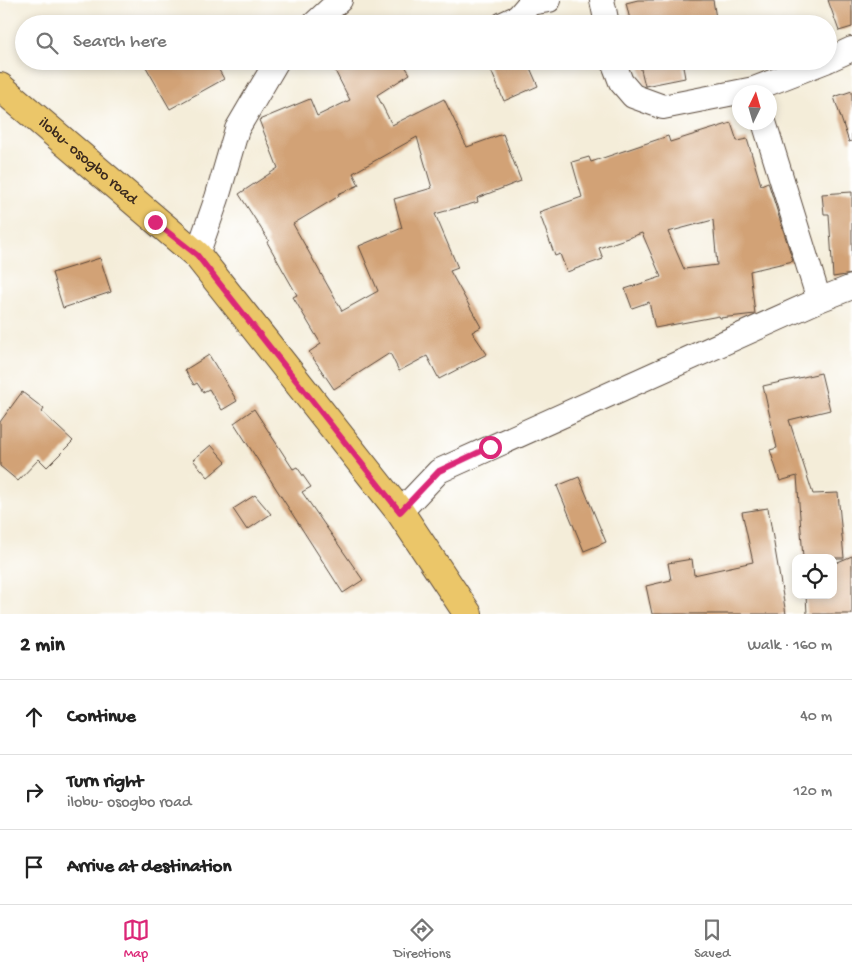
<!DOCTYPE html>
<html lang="en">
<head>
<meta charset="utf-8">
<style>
  :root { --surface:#fff; --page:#f6f6f6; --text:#222; --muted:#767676; --line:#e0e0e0; --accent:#db2777 }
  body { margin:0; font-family:"Gochi Hand",sans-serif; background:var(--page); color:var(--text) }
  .controls { position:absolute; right:15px; bottom:15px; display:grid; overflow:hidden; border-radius:10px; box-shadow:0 2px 8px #0003 }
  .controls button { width:45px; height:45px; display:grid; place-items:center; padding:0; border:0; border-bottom:1px solid var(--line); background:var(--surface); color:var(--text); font:25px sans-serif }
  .compass { position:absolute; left:732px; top:85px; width:45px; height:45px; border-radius:50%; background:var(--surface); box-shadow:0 2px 8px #0003; rotate:5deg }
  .stop { position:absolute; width:15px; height:15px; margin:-11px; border:4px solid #db2777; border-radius:50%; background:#fff }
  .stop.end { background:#db2777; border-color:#fff; box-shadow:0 1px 5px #0008 }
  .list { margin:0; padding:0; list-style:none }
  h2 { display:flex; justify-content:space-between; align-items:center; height:65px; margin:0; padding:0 20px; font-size:21px }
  h2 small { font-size:16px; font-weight:400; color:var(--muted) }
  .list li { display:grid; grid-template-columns:32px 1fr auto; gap:15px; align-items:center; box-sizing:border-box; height:75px; padding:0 20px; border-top:1px solid var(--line) }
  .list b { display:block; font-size:19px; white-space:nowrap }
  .list p { margin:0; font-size:16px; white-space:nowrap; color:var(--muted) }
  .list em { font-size:16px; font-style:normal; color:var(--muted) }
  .icon { flex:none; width:28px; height:28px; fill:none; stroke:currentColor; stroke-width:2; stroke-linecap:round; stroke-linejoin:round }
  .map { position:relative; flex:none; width:852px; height:614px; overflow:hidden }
  .search { position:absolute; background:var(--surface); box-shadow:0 2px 8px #0003; left:15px; right:15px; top:15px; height:55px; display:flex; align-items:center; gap:12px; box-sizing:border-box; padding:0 18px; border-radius:28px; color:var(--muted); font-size:19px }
  .sheet { height:290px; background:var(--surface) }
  nav { display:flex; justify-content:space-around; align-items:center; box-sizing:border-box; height:70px; border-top:1px solid var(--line); background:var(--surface); font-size:14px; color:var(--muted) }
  nav a { display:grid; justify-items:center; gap:2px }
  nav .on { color:var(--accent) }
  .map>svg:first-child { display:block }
  .building { fill:#d2a276; fill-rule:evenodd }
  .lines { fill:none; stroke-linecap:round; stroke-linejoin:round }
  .street-casing { stroke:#57473a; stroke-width:26 }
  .primary-casing { stroke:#57473a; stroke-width:30 }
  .street { stroke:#fff; stroke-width:24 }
  .primary { stroke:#ebc669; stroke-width:28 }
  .route { stroke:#db2777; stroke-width:6 }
  .labels { text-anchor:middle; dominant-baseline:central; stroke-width:5; stroke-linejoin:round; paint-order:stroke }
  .street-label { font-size:16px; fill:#3b2a1e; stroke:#fff }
</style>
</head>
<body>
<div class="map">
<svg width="852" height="614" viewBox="0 0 852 614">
  <rect width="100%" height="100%" fill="#fff"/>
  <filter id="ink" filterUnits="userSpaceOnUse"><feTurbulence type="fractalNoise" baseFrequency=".02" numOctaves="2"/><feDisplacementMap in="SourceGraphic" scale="10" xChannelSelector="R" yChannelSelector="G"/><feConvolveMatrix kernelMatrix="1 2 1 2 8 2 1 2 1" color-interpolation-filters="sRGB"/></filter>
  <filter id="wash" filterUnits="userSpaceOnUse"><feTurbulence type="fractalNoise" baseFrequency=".0096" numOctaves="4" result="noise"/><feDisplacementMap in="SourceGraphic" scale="20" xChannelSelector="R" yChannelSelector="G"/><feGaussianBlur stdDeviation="1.12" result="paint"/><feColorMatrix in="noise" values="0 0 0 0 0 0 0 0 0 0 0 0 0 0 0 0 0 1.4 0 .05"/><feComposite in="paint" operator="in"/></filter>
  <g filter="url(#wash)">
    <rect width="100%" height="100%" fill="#f4edd9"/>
    <g id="blocks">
      <path class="building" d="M 638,0 L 713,0 L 717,24 L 631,24 L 626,3 Z
        M 828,0 L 852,0 L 852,27 L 839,31 Z
        M 157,61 L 214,61 L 224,79 L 170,109 L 146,67 Z
        M 330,61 L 402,61 L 410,74 L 377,95 L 392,125 L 444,99 L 467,147 L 503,134 L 521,181 L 477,198 L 478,202 L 435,214 L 458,268 L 450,271 L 481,327 L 472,332 L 487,354 L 439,379 L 427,356 L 399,371 L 390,353 L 334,389 L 309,352 L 321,344 L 293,297 L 297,295 L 267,242 L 269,241 L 239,194 L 278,168 L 259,120 L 310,99 L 317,116 L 350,100 ZM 417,137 L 432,188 L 394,199 L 402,228 L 359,246 L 378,291 L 342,311 L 293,224 L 339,196 L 338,194 L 359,185 L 353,173 Z
        M 487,61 L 527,61 L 538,86 L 504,101 Z
        M 639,61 L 682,61 L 685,78 L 645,86 Z
        M 852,91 L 852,141 L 849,142 L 834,97 Z
        M 731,123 L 737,141 L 747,139 L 761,185 L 768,182 L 793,261 L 750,271 L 755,314 L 720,318 L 719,316 L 655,328 L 649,302 L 632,308 L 625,289 L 661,277 L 642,233 L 599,248 L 603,259 L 567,272 L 560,254 L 555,256 L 539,212 L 582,197 L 572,162 L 589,157 L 591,162 L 668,136 L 670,142 ZM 713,220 L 717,265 L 684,269 L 668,232 Z
        M 852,192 L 852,274 L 833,277 L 829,214 L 824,214 L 822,194 Z
        M 100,258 L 111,292 L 63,308 L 52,273 Z
        M 209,355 L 237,401 L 222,410 L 209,389 L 203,392 L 197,383 L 194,385 L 185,370 Z
        M 821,373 L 830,410 L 789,420 L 813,494 L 838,493 L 844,558 L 803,558 L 797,476 L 780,481 L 770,450 L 777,448 L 763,386 Z
        M 22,392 L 44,409 L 42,412 L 73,441 L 47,467 L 39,459 L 18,481 L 0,466 L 0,422 Z
        M 254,409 L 293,469 L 297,467 L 311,487 L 302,492 L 363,580 L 343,593 L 234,423 Z
        M 211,445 L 226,462 L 208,477 L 193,460 Z
        M 579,477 L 606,542 L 584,551 L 557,486 Z
        M 255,495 L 271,514 L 247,530 L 233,509 Z
        M 768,508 L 786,614 L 652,614 L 646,586 L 671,580 L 668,563 L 692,559 L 694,575 L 753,562 L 742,512 Z
        M 852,556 L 852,614 L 807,614 L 806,595 L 833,595 L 833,564 Z"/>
    </g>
  </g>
  <g filter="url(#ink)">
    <use href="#blocks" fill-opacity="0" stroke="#57473a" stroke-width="1"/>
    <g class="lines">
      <defs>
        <path id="street" d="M 602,0 L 607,24
          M 314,24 L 340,0
          M 503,24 L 518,17 L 530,3 L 549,0
          M 828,60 L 852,49
          M 613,61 L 621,82 L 633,96 L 663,107 L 754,89 L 755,92
          M 754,89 L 826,61
          M 764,122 L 819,300
          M 197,255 L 217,198 L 237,129 L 277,61
          M 400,512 L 439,471 L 819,300 L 852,287"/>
        <g id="primary">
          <path id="s1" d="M 0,87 L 197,255 L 400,512 L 468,614"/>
        </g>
      </defs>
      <use href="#street" class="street-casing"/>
      <use href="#primary" class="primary-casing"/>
      <use href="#street" class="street"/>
      <use href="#primary" class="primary"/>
    </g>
  </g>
  <g class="lines" filter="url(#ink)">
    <path class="route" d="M 155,222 L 197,255 L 400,512 L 439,471 L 490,447"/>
  </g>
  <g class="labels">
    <g class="street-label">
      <text stroke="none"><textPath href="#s1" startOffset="115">ilobu- osogbo road</textPath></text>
    </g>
  </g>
</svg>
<div class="controls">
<button><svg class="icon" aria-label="locate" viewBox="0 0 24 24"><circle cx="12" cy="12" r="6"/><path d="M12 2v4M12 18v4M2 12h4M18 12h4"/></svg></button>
</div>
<svg class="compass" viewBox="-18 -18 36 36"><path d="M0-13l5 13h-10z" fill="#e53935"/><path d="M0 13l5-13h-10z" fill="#767676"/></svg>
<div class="stop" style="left:490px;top:447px"></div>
<div class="stop end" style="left:155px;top:222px"></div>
<div class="search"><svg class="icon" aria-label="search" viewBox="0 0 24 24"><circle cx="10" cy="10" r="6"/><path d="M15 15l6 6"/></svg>Search here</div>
</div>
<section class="sheet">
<h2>2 min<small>Walk · 160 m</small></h2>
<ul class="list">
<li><svg class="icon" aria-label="ahead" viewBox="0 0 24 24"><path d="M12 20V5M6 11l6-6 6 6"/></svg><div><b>Continue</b></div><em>40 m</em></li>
<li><svg class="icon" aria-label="right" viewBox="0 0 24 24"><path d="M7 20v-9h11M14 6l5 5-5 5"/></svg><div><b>Turn right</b><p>ilobu- osogbo road</p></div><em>120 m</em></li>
<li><svg class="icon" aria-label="arrive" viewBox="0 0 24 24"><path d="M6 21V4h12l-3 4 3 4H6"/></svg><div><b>Arrive at destination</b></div></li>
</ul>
</section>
<nav>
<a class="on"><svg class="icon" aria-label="map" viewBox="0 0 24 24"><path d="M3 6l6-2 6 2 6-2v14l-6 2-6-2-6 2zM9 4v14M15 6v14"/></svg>Map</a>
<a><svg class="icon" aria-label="directions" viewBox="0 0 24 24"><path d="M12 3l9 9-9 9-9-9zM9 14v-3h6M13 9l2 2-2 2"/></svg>Directions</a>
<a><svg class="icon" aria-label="saved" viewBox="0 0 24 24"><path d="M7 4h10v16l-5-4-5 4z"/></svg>Saved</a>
</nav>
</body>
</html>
